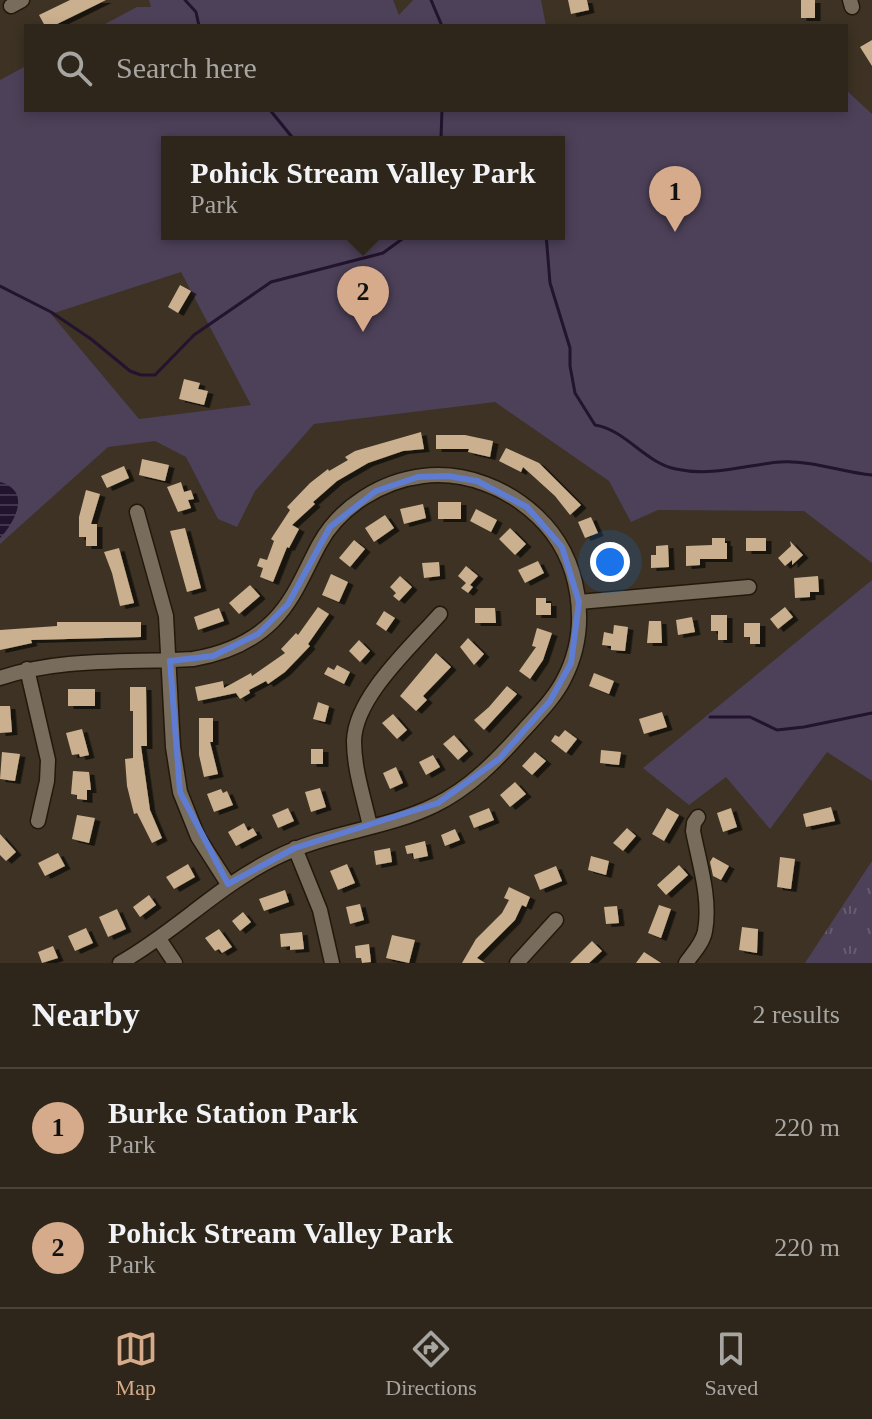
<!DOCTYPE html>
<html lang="en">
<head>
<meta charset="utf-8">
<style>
  :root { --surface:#2e261a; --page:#3a3227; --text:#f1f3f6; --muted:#a7a5a2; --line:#494339; --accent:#d6ab8b }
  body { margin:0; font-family:Georgia,serif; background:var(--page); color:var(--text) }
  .you { position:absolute; left:610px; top:562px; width:28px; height:28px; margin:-20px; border:6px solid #fff; border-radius:50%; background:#1a73e8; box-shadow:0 0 0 12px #1a73e833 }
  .badge { display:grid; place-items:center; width:52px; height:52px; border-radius:50%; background:var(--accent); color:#111; font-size:26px; font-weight:700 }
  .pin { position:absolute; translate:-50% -66px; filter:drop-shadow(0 2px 4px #0008) }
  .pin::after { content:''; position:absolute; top:42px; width:28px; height:24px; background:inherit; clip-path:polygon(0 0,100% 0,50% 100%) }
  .popup { position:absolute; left:161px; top:136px; width:404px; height:104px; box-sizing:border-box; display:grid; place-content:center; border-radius:0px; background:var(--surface); filter:drop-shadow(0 2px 6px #0005); font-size:26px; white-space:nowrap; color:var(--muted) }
  .popup b { font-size:30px; color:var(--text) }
  .popup::after { content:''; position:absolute; left:50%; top:100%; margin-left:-16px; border:16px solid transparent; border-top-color:var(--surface) }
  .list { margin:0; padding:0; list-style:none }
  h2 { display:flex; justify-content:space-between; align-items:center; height:104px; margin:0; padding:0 32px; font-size:34px }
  h2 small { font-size:26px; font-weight:400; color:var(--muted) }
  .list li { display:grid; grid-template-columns:52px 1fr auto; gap:24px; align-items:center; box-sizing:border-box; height:120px; padding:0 32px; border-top:2px solid var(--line) }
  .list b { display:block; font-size:30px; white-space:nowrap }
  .list p { margin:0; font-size:26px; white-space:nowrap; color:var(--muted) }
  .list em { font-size:26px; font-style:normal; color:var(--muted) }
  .icon { flex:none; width:44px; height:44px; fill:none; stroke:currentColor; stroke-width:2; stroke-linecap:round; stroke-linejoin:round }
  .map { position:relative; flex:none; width:872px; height:963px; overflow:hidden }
  .search { position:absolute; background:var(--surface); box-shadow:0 4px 12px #0003; left:24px; right:24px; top:24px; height:88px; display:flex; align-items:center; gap:20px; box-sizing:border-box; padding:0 28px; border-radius:0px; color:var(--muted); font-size:30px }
  .sheet { height:344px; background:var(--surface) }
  nav { display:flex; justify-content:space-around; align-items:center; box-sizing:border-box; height:112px; border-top:2px solid var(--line); background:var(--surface); font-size:22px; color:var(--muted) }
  nav a { display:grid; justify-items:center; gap:4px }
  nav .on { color:var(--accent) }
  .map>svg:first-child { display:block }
  .grass { fill:url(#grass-tufts) }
  .park { fill:#4d4159; fill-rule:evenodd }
  .water { fill:url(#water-rules) }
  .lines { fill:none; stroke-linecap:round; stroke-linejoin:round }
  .stream { stroke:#22132f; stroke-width:3 }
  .building { fill:#cab08e; filter:url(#shadow) }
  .minor-casing { stroke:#23190b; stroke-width:17 }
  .minor { stroke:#786c5c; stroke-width:14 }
  .marked { fill:none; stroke:#5e7cd2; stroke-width:6; stroke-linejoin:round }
</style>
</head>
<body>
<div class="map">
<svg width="872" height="963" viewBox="0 0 872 963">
  <defs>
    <pattern id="grass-tufts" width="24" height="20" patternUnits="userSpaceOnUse" patternTransform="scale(2)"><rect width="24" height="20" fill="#4d4159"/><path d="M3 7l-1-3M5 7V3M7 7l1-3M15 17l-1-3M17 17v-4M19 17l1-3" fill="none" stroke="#665b6f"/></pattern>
    <pattern id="water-rules" width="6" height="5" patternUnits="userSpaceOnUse" patternTransform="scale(2)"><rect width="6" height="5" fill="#22132f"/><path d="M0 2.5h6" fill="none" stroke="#41344c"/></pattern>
    <filter id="shadow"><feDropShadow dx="5.5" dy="3" stdDeviation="0" flood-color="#0009"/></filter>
  </defs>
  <rect width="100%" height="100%" fill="#3d3223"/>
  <path class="grass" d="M 872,861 L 872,963 L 805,963 Z"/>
  <path class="park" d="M 149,0 L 393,0 L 399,15 L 413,0 L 541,0 L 546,26 L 101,26 L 137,7 L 151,7 Z
    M 26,66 L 26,110 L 846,110 L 846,90 L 872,114 L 872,563 L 804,511 L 658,510 L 631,522 L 609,481 L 495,402 L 314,424 L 255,491 L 237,527 L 218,519 L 186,457 L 155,441 L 108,447 L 0,544 L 0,80 ZM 167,142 L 559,142 L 559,234 L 167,234 ZM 181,272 L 251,405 L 139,419 L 51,314 Z
    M 872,580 L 872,781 L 827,752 L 770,829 L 726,777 L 689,805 L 643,768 Z"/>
  <path class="water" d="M 0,482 C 32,491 15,522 0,538 Z"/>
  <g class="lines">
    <path class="stream" d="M 185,0 L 196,12 L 199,26
      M 431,0 L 442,26
      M 270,110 L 296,142
      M 442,110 L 441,138 L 444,142
      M 546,234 L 550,283 L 570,348 L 570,366 L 575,393 L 595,425 C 626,430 645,463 676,469 C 712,477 745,465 780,462 C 812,460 841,472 872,475
      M 0,286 L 51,312 L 91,339 L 130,371 L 141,375 L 155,375 L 194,335 L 271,282 L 383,253 L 409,234
      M 710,717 L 750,717 L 777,730 L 804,727 L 872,713"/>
  </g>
  <path class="building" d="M 70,0 L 106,0 L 53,26 L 45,26 L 39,15 Z
    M 568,0 L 587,0 L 589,10 L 571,14 Z
    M 801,0 L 815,0 L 815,18 L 801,18 Z
    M 872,40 L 872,66 L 860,47 Z
    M 180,285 L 191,291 L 178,313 L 168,307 Z
    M 184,379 L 200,383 L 198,389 L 208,391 L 204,405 L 179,399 Z
    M 421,432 L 424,449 L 403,451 L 368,463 L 337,481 L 313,502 L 315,504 L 292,525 L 299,529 L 289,548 L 287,547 L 273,582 L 260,577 L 263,568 L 257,566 L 260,558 L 267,560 L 274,541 L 271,539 L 290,510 L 287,507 L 310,483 L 328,469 L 329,471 L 348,460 L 345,457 L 355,451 Z
    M 436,435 L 465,435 L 493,441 L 490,457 L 468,452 L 469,449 L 436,449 Z
    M 506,448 L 539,463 L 581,505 L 570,515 L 555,496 L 523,467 L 521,472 L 499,461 Z
    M 142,459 L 169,465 L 165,481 L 139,475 Z
    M 124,466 L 129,478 L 107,488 L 101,476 Z
    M 181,482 L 184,492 L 191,490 L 194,499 L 188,500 L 191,508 L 178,512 L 167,487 Z
    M 86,490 L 100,494 L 91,524 L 97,524 L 97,546 L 86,546 L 86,537 L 79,537 L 79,517 Z
    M 438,502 L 461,502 L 461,519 L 438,519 Z
    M 423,504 L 426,518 L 404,524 L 400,509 Z
    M 476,509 L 497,520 L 491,532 L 470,521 Z
    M 385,515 L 394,528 L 374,542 L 365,528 Z
    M 591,517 L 598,533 L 585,538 L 578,522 Z
    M 185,528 L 201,588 L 187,592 L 170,531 Z
    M 510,528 L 526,544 L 515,555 L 499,539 Z
    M 712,538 L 725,538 L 725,543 L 727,543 L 727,559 L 700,559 L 700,565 L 686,566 L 686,546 L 712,545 Z
    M 746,538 L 766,538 L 766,551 L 746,551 Z
    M 354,540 L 365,549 L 350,567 L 339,558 Z
    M 790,541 L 803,555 L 792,565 L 792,560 L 785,566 L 778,558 L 791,546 Z
    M 668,545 L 669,567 L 651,568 L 651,555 L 656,555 L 656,546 Z
    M 119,548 L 134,603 L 120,606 L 112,573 L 104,552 Z
    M 613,549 L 618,564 L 607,568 L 605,564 L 597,567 L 593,556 Z
    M 538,561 L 544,573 L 525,583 L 518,570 Z
    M 439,562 L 440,576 L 424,578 L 422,563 Z
    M 466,566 L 478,576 L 470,585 L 473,587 L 468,593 L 461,588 L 466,583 L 458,576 Z
    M 331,574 L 348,582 L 339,602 L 322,595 Z
    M 400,576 L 412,587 L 399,601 L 393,596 L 396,593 L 390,587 Z
    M 818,576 L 819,592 L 810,592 L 810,597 L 795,598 L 794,578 Z
    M 250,585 L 260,596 L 239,614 L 229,603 Z
    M 536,598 L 546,598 L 546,603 L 551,603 L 551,615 L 536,615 Z
    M 318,607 L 329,614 L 308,644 L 310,646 L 285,672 L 268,684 L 266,681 L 249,690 L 250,693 L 240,699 L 236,693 L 198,701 L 195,687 L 223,681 L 224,688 L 251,673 L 252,676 L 285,653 L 281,649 L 296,633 L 298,635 Z
    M 785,607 L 793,617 L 778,629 L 770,619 Z
    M 219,608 L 224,621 L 198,630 L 194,617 Z
    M 475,608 L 495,608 L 496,623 L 475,623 Z
    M 384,611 L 395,618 L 386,631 L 376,624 Z
    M 711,615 L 727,615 L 727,640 L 718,640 L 718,631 L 711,631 Z
    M 692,617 L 695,632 L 678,635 L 676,620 Z
    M 649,621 L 661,621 L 662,643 L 647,643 Z
    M 57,622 L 141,622 L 141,637 L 31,640 L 32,643 L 0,650 L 0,630 L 57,626 Z
    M 744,623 L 760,623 L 760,644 L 750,644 L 750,637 L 744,637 Z
    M 614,625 L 628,627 L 625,651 L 611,650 L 611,646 L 602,645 L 604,632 L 613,634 Z
    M 537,628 L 552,633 L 543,660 L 530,679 L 519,671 L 536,647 L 532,646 Z
    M 468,638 L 484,654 L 474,665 L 460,647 Z
    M 359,640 L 370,651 L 360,662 L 349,651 Z
    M 436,653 L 451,667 L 423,696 L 427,700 L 416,711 L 400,696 Z
    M 337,665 L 350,672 L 344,684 L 324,674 L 328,667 L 334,670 Z
    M 594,673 L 614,681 L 609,694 L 589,686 Z
    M 507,686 L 517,694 L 484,730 L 474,720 L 489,707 Z
    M 130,687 L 146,687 L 147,746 L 141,746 L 150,810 L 162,838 L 152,843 L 137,813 L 134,814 L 127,786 L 125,759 L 133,758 L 133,711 L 130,711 Z
    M 68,689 L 95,689 L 95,706 L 68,706 Z
    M 318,702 L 329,706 L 325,722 L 313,719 Z
    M 0,706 L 10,706 L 12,732 L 0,733 Z
    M 662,712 L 667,727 L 644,734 L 639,719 Z
    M 393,714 L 407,730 L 397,739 L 382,723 Z
    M 199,718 L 213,718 L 213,742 L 210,742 L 218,774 L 204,777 L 199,755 Z
    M 82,729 L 89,755 L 80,757 L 79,754 L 72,755 L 66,733 Z
    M 565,730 L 577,739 L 566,753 L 551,741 L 555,735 L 559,737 Z
    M 454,735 L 468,751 L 458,760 L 443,744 Z
    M 311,749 L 323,749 L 323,764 L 311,764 Z
    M 601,750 L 621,752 L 619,765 L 600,763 Z
    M 2,752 L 20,754 L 15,781 L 0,779 Z
    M 535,752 L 546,761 L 532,775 L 522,766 Z
    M 433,755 L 440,767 L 426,775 L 419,762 Z
    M 396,767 L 403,783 L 390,789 L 383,773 Z
    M 73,771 L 89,772 L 91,790 L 87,790 L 87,800 L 77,799 L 77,795 L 71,794 Z
    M 515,782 L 526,794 L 510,807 L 500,795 Z
    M 320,788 L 326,807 L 311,812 L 305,792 Z
    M 221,789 L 223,793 L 227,791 L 233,805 L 214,812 L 207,794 Z
    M 831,807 L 835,821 L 806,827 L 803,814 Z
    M 288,808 L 294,821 L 278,828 L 272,815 Z
    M 489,808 L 494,820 L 474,828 L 469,816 Z
    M 667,808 L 679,815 L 664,841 L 652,834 Z
    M 731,808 L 737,827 L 723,832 L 717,813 Z
    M 77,815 L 95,818 L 89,843 L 72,839 Z
    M 244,823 L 248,831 L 253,828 L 257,835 L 236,846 L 228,832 Z
    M 627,828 L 636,836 L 623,851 L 613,843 Z
    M 455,829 L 460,840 L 445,846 L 441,835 Z
    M 0,834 L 16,852 L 6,861 L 0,855 Z
    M 425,841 L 428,856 L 414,859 L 413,853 L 407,854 L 405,846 Z
    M 390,848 L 392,862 L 376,865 L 374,851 Z
    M 58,853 L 65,866 L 45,876 L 38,863 Z
    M 591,856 L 609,861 L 606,875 L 588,870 Z
    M 713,857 L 729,866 L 721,880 L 713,876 L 710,862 Z
    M 780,857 L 795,859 L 791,889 L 777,887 Z
    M 188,864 L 195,877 L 174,889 L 166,877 Z
    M 347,864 L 355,883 L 338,890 L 330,871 Z
    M 679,865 L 688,875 L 666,895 L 657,885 Z
    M 556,866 L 562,881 L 540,890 L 534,875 Z
    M 509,887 L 530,897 L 526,907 L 522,905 L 515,920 L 477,958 L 485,963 L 462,963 L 476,939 L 502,913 L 509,900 L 504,898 Z
    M 285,890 L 289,902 L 264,911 L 259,899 Z
    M 149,895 L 156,905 L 140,917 L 133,907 Z
    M 360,904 L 364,920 L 350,924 L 346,907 Z
    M 659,905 L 671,909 L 661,938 L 648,933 Z
    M 617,906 L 619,923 L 606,924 L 604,907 Z
    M 117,909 L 126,929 L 108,937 L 99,917 Z
    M 243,912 L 251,922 L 240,931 L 232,921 Z
    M 742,927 L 758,929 L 757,953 L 739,950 Z
    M 86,928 L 93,943 L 75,951 L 68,936 Z
    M 219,929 L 232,947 L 222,953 L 219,949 L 215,951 L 205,938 Z
    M 302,932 L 304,949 L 290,950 L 290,946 L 281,947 L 280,934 Z
    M 392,935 L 415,940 L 409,963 L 386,958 Z
    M 592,941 L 602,951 L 589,963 L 570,963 Z
    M 369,944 L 371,962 L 362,963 L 361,958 L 356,958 L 355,946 Z
    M 53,946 L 58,958 L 42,963 L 38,952 Z
    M 644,952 L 661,963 L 636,963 Z"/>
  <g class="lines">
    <defs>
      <path id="minor" d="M 850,0 L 852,7
        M 11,6 L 22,0
        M 137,512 L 166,616 L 173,747 L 180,792 L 198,837 L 228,884
        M 579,602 L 749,587
        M 27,669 L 48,760 L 47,781 L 38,821
        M 0,678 C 61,657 129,663 193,659 C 223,654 251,643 273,621 C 295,599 305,570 320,543 C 340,507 381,481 423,476 C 465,471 508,488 538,517 C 581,558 591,627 564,679 C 554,699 537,715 523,731 C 497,760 470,788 435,805 C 384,830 326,832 275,858 C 218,886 175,932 120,963
        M 370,826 C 364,798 354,770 354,741 C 355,697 411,647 440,614
        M 295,848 L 320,910 L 332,963
        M 159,939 L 175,963
        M 517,963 L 556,920
        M 686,963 C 693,953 703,943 705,931 C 711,899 699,862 693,831 L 694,823 L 698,817"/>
    </defs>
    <use href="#minor" class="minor-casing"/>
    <use href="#minor" class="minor"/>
  </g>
  <path class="marked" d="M 448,476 L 477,481 L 527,507 L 562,547 L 579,602 L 571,663 L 550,701 L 499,759 L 438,803 L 295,848 L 228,884 L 180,792 L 170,661 L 213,656 L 258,634 L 288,604 L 330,527 L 376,491 L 418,477 Z"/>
</svg>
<div class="you"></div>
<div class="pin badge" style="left:675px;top:232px">1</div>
<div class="pin badge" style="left:363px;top:332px">2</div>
<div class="popup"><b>Pohick Stream Valley Park</b>Park</div>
<div class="search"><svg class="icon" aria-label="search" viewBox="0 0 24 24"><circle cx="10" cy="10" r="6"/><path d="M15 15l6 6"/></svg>Search here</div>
</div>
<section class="sheet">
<h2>Nearby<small>2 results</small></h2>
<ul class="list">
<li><span class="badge">1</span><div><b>Burke Station Park</b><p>Park</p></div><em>220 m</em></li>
<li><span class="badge">2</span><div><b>Pohick Stream Valley Park</b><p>Park</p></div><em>220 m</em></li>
</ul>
</section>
<nav>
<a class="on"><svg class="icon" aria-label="map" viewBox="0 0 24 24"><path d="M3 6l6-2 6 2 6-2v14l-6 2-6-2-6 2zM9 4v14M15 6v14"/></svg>Map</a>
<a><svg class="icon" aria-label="directions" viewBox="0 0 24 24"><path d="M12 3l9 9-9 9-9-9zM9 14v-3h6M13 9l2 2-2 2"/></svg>Directions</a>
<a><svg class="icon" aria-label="saved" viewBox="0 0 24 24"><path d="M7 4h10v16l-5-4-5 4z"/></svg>Saved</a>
</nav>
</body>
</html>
